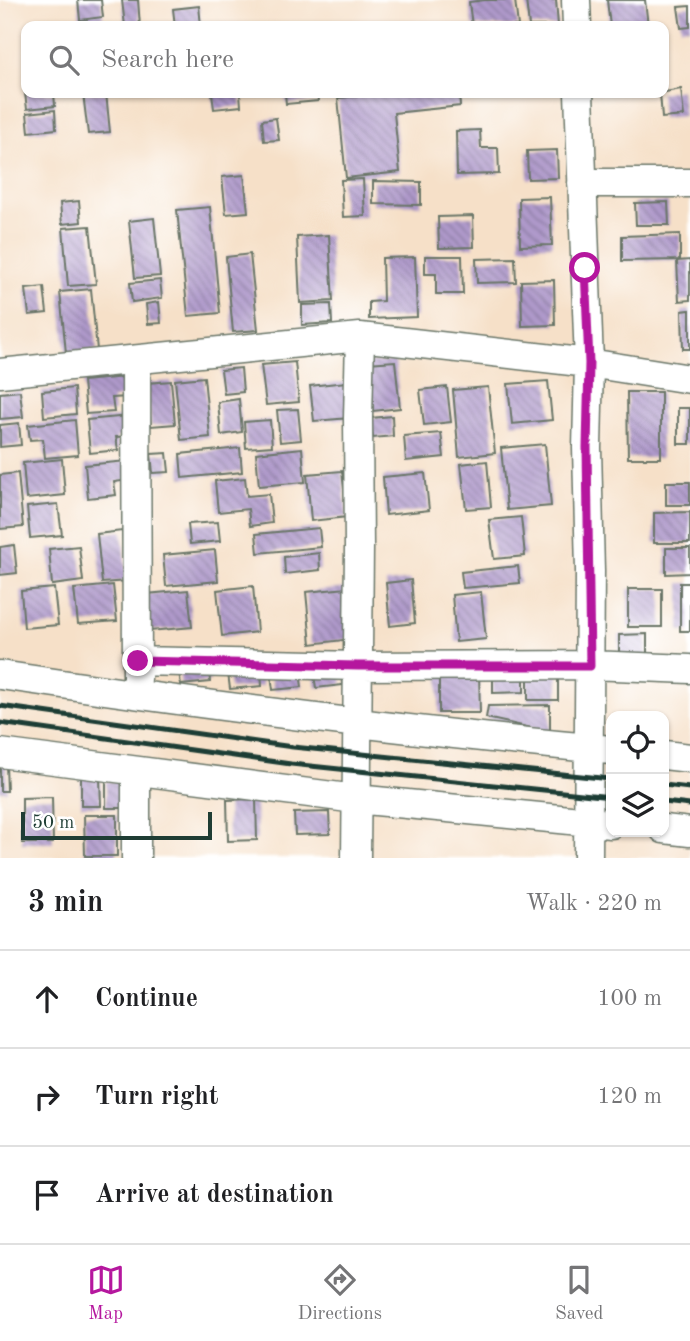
<!DOCTYPE html>
<html lang="en">
<head>
<meta charset="utf-8">
<style>
  :root { --surface:#fff; --page:#f2f2f2; --text:#202124; --muted:#757577; --line:#e0e0e0; --accent:#b5179e }
  body { margin:0; font-family:"Old Standard TT",serif; background:var(--page); color:var(--text) }
  .controls { position:absolute; right:21px; bottom:21px; display:grid; overflow:hidden; border-radius:14px; box-shadow:0 2px 5px #0004 }
  .controls button { width:63px; height:63px; display:grid; place-items:center; padding:0; border:0; border-bottom:2px solid var(--line); background:var(--surface); color:var(--text); font:35px sans-serif }
  .scale { position:absolute; left:21px; bottom:18px; width:191px; box-sizing:border-box; padding-left:7px; border:4px solid #1f3d34; border-top:0; font-size:19px; line-height:24px; white-space:nowrap; color:#1f3d34; -webkit-text-stroke:5px #fff; paint-order:stroke }
  .stop { position:absolute; width:21px; height:21px; margin:-16px; border:5px solid #b5179e; border-radius:50%; background:#fff }
  .stop.end { background:#b5179e; border-color:#fff; box-shadow:0 2px 7px #0008 }
  .list { margin:0; padding:0; list-style:none }
  h2 { display:flex; justify-content:space-between; align-items:center; height:91px; margin:0; padding:0 28px; font-size:30px }
  h2 small { font-size:23px; font-weight:400; color:var(--muted) }
  .list li { display:grid; grid-template-columns:46px 1fr auto; gap:21px; align-items:center; box-sizing:border-box; height:98px; padding:0 28px; border-top:2px solid var(--line) }
  .list b { display:block; font-size:26px; white-space:nowrap }
  .list em { font-size:23px; font-style:normal; color:var(--muted) }
  .icon { flex:none; width:38px; height:38px; fill:none; stroke:currentColor; stroke-width:2; stroke-linecap:round; stroke-linejoin:round }
  .map { position:relative; flex:none; width:690px; height:858px; overflow:hidden }
  .search { position:absolute; background:var(--surface); box-shadow:0 2px 5px #0004; left:21px; right:21px; top:21px; height:77px; display:flex; align-items:center; gap:18px; box-sizing:border-box; padding:0 24px; border-radius:14px; color:var(--muted); font-size:26px }
  .sheet { height:385px; background:var(--surface) }
  nav { display:flex; justify-content:space-around; align-items:center; box-sizing:border-box; height:98px; border-top:2px solid var(--line); background:var(--surface); font-size:19px; color:var(--muted) }
  nav a { display:grid; justify-items:center; gap:4px }
  nav .on { color:var(--accent) }
  .map>svg:first-child { display:block }
  .building { fill:url(#building-back-hatch) }
  .lines { fill:none; stroke-linecap:round; stroke-linejoin:round }
  .minor-casing { stroke:#6a7668; stroke-width:31 }
  .minor { stroke:#fff; stroke-width:28 }
  .rail { stroke:#1f3d34; stroke-width:5 }
  .route { stroke:#b5179e; stroke-width:9 }
</style>
</head>
<body>
<div class="map">
<svg width="690" height="858" viewBox="0 0 690 858">
  <defs>
    <pattern id="building-back-hatch" width="6" height="6" patternUnits="userSpaceOnUse" patternTransform="scale(1.75)"><rect width="6" height="6" fill="#af99ca"/><path d="M-1 5l2 2M0 0l6 6M5-1l2 2" fill="none" stroke="#8e7ea5"/></pattern>
  </defs>
  <rect width="100%" height="100%" fill="#fff"/>
  <filter id="ink" filterUnits="userSpaceOnUse"><feTurbulence type="fractalNoise" baseFrequency=".0143" numOctaves="2"/><feDisplacementMap in="SourceGraphic" scale="14" xChannelSelector="R" yChannelSelector="G"/><feConvolveMatrix kernelMatrix="1 2 1 2 8 2 1 2 1" color-interpolation-filters="sRGB"/></filter>
  <filter id="wash" filterUnits="userSpaceOnUse"><feTurbulence type="fractalNoise" baseFrequency=".00686" numOctaves="4" result="noise"/><feDisplacementMap in="SourceGraphic" scale="28" xChannelSelector="R" yChannelSelector="G"/><feGaussianBlur stdDeviation="1.57" result="paint"/><feColorMatrix in="noise" values="0 0 0 0 0 0 0 0 0 0 0 0 0 0 0 0 0 1.4 0 .05"/><feComposite in="paint" operator="in"/></filter>
  <g filter="url(#wash)">
    <rect width="100%" height="100%" fill="#f6e0c8"/>
    <g id="blocks">
      <path class="building" d="M 78,0 L 101,0 L 103,17 L 80,20 Z
        M 122,0 L 138,0 L 140,26 L 125,26 Z
        M 485,0 L 515,0 L 518,26 L 472,26 L 469,2 Z
        M 526,0 L 556,0 L 558,26 L 529,26 Z
        M 607,0 L 645,0 L 648,26 L 610,26 Z
        M 199,6 L 201,26 L 175,26 L 173,9 Z
        M 690,6 L 690,27 L 681,28 L 678,7 Z
        M 681,89 L 684,116 L 662,118 L 660,93 Z
        M 25,93 L 54,93 L 55,106 L 27,109 Z
        M 83,93 L 106,93 L 110,132 L 88,134 Z
        M 212,93 L 240,93 L 241,106 L 214,109 Z
        M 285,93 L 317,93 L 318,101 L 286,104 Z
        M 391,93 L 459,93 L 460,106 L 394,113 L 400,172 L 346,178 L 338,98 Z
        M 55,110 L 56,129 L 29,132 L 27,113 Z
        M 276,118 L 279,140 L 264,141 L 262,120 Z
        M 480,130 L 481,148 L 498,148 L 499,174 L 457,175 L 456,131 Z
        M 557,150 L 558,178 L 528,179 L 527,151 Z
        M 244,175 L 248,212 L 226,214 L 222,177 Z
        M 363,179 L 365,216 L 343,217 L 341,180 Z
        M 373,181 L 421,182 L 421,205 L 373,204 Z
        M 550,197 L 552,245 L 520,246 L 519,198 Z
        M 79,201 L 81,222 L 62,224 L 60,203 Z
        M 668,202 L 669,225 L 636,225 L 635,203 Z
        M 210,207 L 220,313 L 188,316 L 177,210 Z
        M 473,216 L 474,247 L 439,248 L 438,217 Z
        M 154,218 L 160,276 L 135,278 L 129,221 Z
        M 90,226 L 96,284 L 68,286 L 63,228 Z
        M 680,234 L 680,260 L 622,261 L 622,236 Z
        M 329,235 L 333,301 L 300,303 L 297,237 Z
        M 250,254 L 258,330 L 233,332 L 226,257 Z
        M 425,256 L 462,256 L 463,294 L 436,294 L 436,274 L 425,274 Z
        M 415,257 L 417,317 L 369,319 L 369,302 L 383,301 L 382,258 Z
        M 515,258 L 516,282 L 477,283 L 476,259 Z
        M 690,260 L 690,300 L 679,301 L 677,261 Z
        M 160,280 L 162,298 L 132,302 L 130,283 Z
        M 554,280 L 555,325 L 522,326 L 521,281 Z
        M 44,287 L 47,313 L 29,315 L 26,289 Z
        M 91,289 L 97,350 L 66,353 L 60,292 Z
        M 159,302 L 161,323 L 148,324 L 146,304 Z
        M 331,304 L 332,323 L 302,325 L 302,305 Z
        M 690,310 L 690,349 L 683,349 L 682,311 Z
        M 395,361 L 400,408 L 373,411 L 368,363 Z
        M 295,362 L 299,402 L 266,405 L 261,365 Z
        M 241,368 L 243,392 L 224,394 L 221,370 Z
        M 125,377 L 127,397 L 112,398 L 114,412 L 86,414 L 83,381 Z
        M 204,377 L 210,437 L 181,440 L 175,380 Z
        M 171,381 L 175,424 L 151,426 L 147,383 Z
        M 548,381 L 552,420 L 512,424 L 508,384 Z
        M 346,382 L 350,418 L 314,421 L 310,386 Z
        M 447,387 L 451,422 L 424,425 L 420,390 Z
        M 488,387 L 495,453 L 459,457 L 453,390 Z
        M 74,388 L 76,414 L 44,417 L 42,391 Z
        M 20,391 L 23,417 L 0,419 L 0,393 Z
        M 627,392 L 661,392 L 661,458 L 628,458 Z
        M 239,399 L 242,432 L 221,435 L 218,402 Z
        M 678,408 L 690,408 L 690,444 L 678,444 Z
        M 298,409 L 301,440 L 280,442 L 277,410 Z
        M 129,416 L 131,436 L 116,437 L 118,450 L 90,453 L 87,420 Z
        M 392,416 L 393,436 L 373,438 L 371,418 Z
        M 75,420 L 78,455 L 45,458 L 43,439 L 30,440 L 28,425 Z
        M 270,420 L 272,446 L 246,448 L 244,422 Z
        M 19,423 L 21,445 L 0,447 L 0,425 Z
        M 441,433 L 444,457 L 406,461 L 404,436 Z
        M 545,444 L 551,506 L 507,510 L 501,448 Z
        M 240,448 L 242,472 L 182,478 L 180,454 Z
        M 302,448 L 305,482 L 259,486 L 256,453 Z
        M 167,453 L 169,472 L 153,473 L 151,454 Z
        M 62,459 L 65,495 L 26,499 L 23,463 Z
        M 127,461 L 129,480 L 114,482 L 116,495 L 88,498 L 85,465 Z
        M 487,461 L 491,507 L 466,509 L 461,464 Z
        M 342,471 L 347,517 L 311,521 L 307,474 Z
        M 18,473 L 23,527 L 0,529 L 0,475 Z
        M 425,473 L 429,510 L 386,515 L 383,477 Z
        M 245,478 L 247,496 L 269,494 L 272,523 L 250,526 L 248,509 L 218,512 L 215,481 Z
        M 666,482 L 690,482 L 690,505 L 666,505 Z
        M 58,504 L 62,535 L 30,538 L 27,507 Z
        M 690,512 L 690,543 L 654,543 L 654,513 Z
        M 521,517 L 525,556 L 494,559 L 489,520 Z
        M 218,522 L 220,541 L 190,544 L 188,524 Z
        M 319,528 L 321,547 L 258,553 L 256,534 Z
        M 122,531 L 127,581 L 102,583 L 97,534 Z
        M 14,545 L 17,573 L 0,575 L 0,547 Z
        M 79,546 L 83,581 L 52,585 L 49,549 Z
        M 666,548 L 690,548 L 690,573 L 666,574 Z
        M 215,550 L 218,581 L 166,586 L 163,555 Z
        M 319,553 L 320,570 L 285,574 L 284,557 Z
        M 518,566 L 520,583 L 463,588 L 461,572 Z
        M 411,580 L 415,623 L 390,626 L 386,583 Z
        M 680,583 L 690,583 L 690,631 L 680,631 Z
        M 113,585 L 117,621 L 78,624 L 74,589 Z
        M 253,586 L 257,632 L 222,636 L 217,590 Z
        M 54,588 L 58,625 L 24,628 L 21,591 Z
        M 347,588 L 352,639 L 311,644 L 306,592 Z
        M 628,589 L 662,589 L 662,627 L 628,627 Z
        M 188,590 L 192,627 L 150,631 L 147,594 Z
        M 481,592 L 486,639 L 456,642 L 452,595 Z
        M 647,634 L 647,662 L 619,662 L 619,635 Z
        M 209,668 L 210,682 L 181,685 L 179,672 Z
        M 261,670 L 262,686 L 230,689 L 228,673 Z
        M 528,671 L 558,671 L 558,700 L 528,700 Z
        M 300,672 L 302,687 L 273,690 L 271,675 Z
        M 341,672 L 342,685 L 316,688 L 314,675 Z
        M 439,673 L 479,673 L 480,713 L 439,713 Z
        M 493,675 L 524,675 L 524,692 L 493,693 Z
        M 550,705 L 550,732 L 486,718 L 488,706 Z
        M 0,765 L 6,765 L 7,791 L 0,791 Z
        M 81,778 L 100,778 L 101,806 L 81,806 Z
        M 106,781 L 123,781 L 123,808 L 106,808 Z
        M 52,797 L 53,843 L 22,843 L 22,798 Z
        M 256,799 L 257,840 L 228,841 L 227,800 Z
        M 329,812 L 330,834 L 295,835 L 294,813 Z
        M 84,815 L 117,815 L 117,856 L 85,856 Z"/>
    </g>
  </g>
  <g filter="url(#ink)">
    <use href="#blocks" fill-opacity="0" stroke="#6a7668" stroke-width="2"/>
    <g class="lines">
      <defs>
        <path id="minor" d="M 576,0 L 577,26
          M 579,93 L 589,363 L 587,448 L 590,571 L 588,858
          M 582,183 L 690,183
          M 136,360 L 137,679
          M 0,373 L 360,337 L 589,363 L 690,379
          M 138,661 L 358,666 L 590,665 L 690,669
          M 0,675 C 203,705 407,731 611,750
          M 0,753 L 356,799 L 611,824
          M 664,755 L 690,758
          M 136,771 L 136,858
          M 664,829 L 690,832
          M 356,858 L 359,547 L 358,418 L 360,337"/>
      </defs>
      <use href="#minor" class="minor-casing"/>
      <use href="#minor" class="minor"/>
      <path class="rail" d="M 0,706 L 293,747 L 611,779
        M 0,723 L 291,764 L 611,797
        M 664,785 L 690,788
        M 664,802 L 690,805"/>
    </g>
  </g>
  <g class="lines" filter="url(#ink)">
    <path class="route" d="M 138,661 L 358,666 L 590,666 L 587,447 L 589,363 L 585,268"/>
  </g>
</svg>
<div class="controls">
<button><svg class="icon" aria-label="locate" viewBox="0 0 24 24"><circle cx="12" cy="12" r="6"/><path d="M12 2v4M12 18v4M2 12h4M18 12h4"/></svg></button>
<button><svg class="icon" aria-label="layers" viewBox="0 0 24 24"><path d="M12 4l9 5-9 5-9-5zM3 14l9 5 9-5"/></svg></button>
</div>
<div class="scale">50 m</div>
<div class="stop" style="left:585px;top:268px"></div>
<div class="stop end" style="left:138px;top:661px"></div>
<div class="search"><svg class="icon" aria-label="search" viewBox="0 0 24 24"><circle cx="10" cy="10" r="6"/><path d="M15 15l6 6"/></svg>Search here</div>
</div>
<section class="sheet">
<h2>3 min<small>Walk · 220 m</small></h2>
<ul class="list">
<li><svg class="icon" aria-label="ahead" viewBox="0 0 24 24"><path d="M12 20V5M6 11l6-6 6 6"/></svg><div><b>Continue</b></div><em>100 m</em></li>
<li><svg class="icon" aria-label="right" viewBox="0 0 24 24"><path d="M7 20v-9h11M14 6l5 5-5 5"/></svg><div><b>Turn right</b></div><em>120 m</em></li>
<li><svg class="icon" aria-label="arrive" viewBox="0 0 24 24"><path d="M6 21V4h12l-3 4 3 4H6"/></svg><div><b>Arrive at destination</b></div></li>
</ul>
</section>
<nav>
<a class="on"><svg class="icon" aria-label="map" viewBox="0 0 24 24"><path d="M3 6l6-2 6 2 6-2v14l-6 2-6-2-6 2zM9 4v14M15 6v14"/></svg>Map</a>
<a><svg class="icon" aria-label="directions" viewBox="0 0 24 24"><path d="M12 3l9 9-9 9-9-9zM9 14v-3h6M13 9l2 2-2 2"/></svg>Directions</a>
<a><svg class="icon" aria-label="saved" viewBox="0 0 24 24"><path d="M7 4h10v16l-5-4-5 4z"/></svg>Saved</a>
</nav>
</body>
</html>
